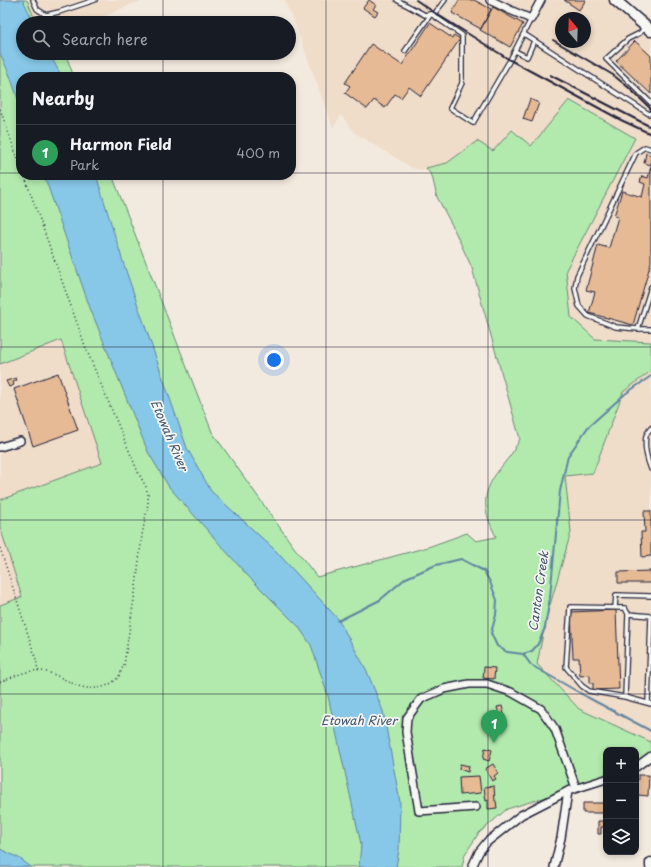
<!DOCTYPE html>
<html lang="en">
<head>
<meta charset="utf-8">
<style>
  :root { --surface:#171b24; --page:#20242c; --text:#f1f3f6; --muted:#9ea1a6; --line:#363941; --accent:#0b8043 }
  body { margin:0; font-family:"Playpen Sans",sans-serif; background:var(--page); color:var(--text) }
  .controls { position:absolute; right:12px; bottom:12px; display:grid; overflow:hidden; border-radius:8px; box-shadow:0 2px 6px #0003 }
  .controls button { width:36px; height:36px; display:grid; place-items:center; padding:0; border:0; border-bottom:1px solid var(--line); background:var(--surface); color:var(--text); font:20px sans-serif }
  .compass { position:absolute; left:555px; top:12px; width:36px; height:36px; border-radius:50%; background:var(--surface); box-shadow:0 2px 6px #0003; rotate:341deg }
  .you { position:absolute; left:274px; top:360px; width:14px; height:14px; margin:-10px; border:3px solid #fff; border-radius:50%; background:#1a73e8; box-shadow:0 0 0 6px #1a73e833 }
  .badge { display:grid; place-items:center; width:26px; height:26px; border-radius:50%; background:var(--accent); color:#fff; font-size:13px; font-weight:700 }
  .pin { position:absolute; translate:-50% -33px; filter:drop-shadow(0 1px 2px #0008) }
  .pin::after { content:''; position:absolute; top:21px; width:14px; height:12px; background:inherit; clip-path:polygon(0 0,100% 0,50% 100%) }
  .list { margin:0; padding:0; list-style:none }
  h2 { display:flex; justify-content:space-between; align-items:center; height:52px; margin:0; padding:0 16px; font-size:17px }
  h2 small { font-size:13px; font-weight:400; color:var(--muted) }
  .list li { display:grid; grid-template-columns:26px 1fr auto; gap:12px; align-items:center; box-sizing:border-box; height:56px; padding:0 16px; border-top:1px solid var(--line) }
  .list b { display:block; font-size:15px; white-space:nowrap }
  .list p { margin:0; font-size:13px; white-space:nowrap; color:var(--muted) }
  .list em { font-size:13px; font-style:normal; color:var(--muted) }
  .icon { flex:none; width:22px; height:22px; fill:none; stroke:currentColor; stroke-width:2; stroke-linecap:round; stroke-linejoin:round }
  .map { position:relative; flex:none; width:651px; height:867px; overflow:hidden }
  .search { position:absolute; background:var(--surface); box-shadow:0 2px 6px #0003; left:16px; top:16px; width:280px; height:44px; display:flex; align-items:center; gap:10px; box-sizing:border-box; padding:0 14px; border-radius:22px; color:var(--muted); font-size:15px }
  .panel { position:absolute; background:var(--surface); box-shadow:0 2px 6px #0003; left:16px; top:72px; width:280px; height:108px; border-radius:16px }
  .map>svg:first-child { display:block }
  .built { fill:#efdcc9; fill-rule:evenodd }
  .green { fill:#b2e9ad; stroke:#6a8674 }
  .water { fill:#87c7e7; stroke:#5f85a2 }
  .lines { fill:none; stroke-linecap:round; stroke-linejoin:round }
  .stream { stroke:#5f85a2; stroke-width:2 }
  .building { fill:#e5ba95; stroke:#22223b }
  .lane-casing { stroke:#22223b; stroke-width:6 }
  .street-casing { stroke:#22223b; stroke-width:10 }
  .secondary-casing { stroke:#22223b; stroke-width:13 }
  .path { stroke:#22223b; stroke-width:1.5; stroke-dasharray:1 3; stroke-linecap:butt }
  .lane { stroke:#f6f6f2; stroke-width:3.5 }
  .street { stroke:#f6f6f2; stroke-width:7 }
  .secondary { stroke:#f6f6f2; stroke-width:10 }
  .rail { stroke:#22223b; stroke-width:2 }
  .grid { fill:none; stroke:#22223b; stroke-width:1; stroke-opacity:0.55 }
  .labels { text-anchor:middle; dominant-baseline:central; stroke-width:3.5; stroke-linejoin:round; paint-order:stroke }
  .water-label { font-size:12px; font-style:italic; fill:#40546f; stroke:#f6f6f2 }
</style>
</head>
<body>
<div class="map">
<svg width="651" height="867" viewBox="0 0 651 867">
  <rect width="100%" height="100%" fill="#f3eadf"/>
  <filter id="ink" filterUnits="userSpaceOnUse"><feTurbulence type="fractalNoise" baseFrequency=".025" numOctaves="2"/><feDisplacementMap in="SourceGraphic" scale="8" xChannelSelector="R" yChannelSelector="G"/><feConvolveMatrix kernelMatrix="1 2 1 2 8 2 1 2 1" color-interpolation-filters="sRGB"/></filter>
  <g filter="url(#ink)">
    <path class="built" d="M 27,0 L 146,0 L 132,4 L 92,22 L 35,20 Z
      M 284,0 L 621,0 L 636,12 L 651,18 L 651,342 L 595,339 L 571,317 L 566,270 L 586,233 L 634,137 L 531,146 L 493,151 L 477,142 L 447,163 L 421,170 L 412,168 L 355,133 L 341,115 L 333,128 L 295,24 ZM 561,18 L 585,18 L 585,42 L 561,42 Z
      M 61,340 L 102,463 L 0,500 L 0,364 Z
      M 651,371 L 651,742 L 579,709 L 537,664 L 546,619 L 571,532 L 565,475 L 593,473 L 623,392 Z
      M 0,527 L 23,598 L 0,605 Z"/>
    <path class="green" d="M 0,0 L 27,0 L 35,20 L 92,22 L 91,23 L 23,23 L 23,53 L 71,53 L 67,58 L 74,77 L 21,77 L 21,175 L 112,175 L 212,432 L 293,546 L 317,577 L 428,547 L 467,533 L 476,541 L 496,537 C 492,528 487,518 486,508 C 483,484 500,470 512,453 C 515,448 517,444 520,439 L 472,268 L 453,227 L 437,197 L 432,176 L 426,168 L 447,163 L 477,141 L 493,151 L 512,130 L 531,146 L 569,100 L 635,138 L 566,270 L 571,317 L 595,339 L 651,342 L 651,371 L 623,392 L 593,473 L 565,476 L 571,532 L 546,619 L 537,664 L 579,709 L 651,742 L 651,754 L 636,761 L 636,750 L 606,750 L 606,774 L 573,789 L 507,809 L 479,833 L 465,854 L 462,867 L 0,867 L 0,605 L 22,597 L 0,527 L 0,500 L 102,463 L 61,340 L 0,364 Z"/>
    <path class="water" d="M 0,0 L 23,0 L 34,23 L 23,23 L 23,53 L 49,53 L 62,77 L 21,77 L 21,108 L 10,76 L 0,53 Z
      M 44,175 L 96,175 L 125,268 L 187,448 L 211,491 L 275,550 L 338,619 L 366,669 L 383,711 L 400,802 L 399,850 L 396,867 L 359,867 L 361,844 L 328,696 L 311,645 L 298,626 L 247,575 L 169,487 L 148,452 L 90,308 Z
      M 0,849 L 19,858 L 31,867 L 0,867 Z"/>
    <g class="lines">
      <path class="stream" d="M 338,621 L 380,600 L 406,578 L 436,565 L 461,559 L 484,571 L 490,582 L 497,600 L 496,615 L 491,633 L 497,646 L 507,652 L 523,654 L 532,651 L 538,644 L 545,628 L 550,597 L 560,491 L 568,456 L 588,427 L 625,394 L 651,376
        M 523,654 L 531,665 L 587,697 L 651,731"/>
    </g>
    <path class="building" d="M 369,0 L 376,5 L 373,9 L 378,12 L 375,16 L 363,8 Z
      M 459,0 L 474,0 L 491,9 L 481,29 L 452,13 Z
      M 564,0 L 586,0 L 579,10 Z
      M 493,7 L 523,24 L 510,47 L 480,30 Z
      M 430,23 L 452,38 L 454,35 L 460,39 L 421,96 L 409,87 L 401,98 L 395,94 L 385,108 L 374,100 L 367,109 L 345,93 L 350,86 L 345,83 L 371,44 L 402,65 Z
      M 635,41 L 651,56 L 651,94 L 616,61 Z
      M 530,99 L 539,103 L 532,122 L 523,119 Z
      M 646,153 L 651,155 L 651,165 L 644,163 Z
      M 651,166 L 651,262 L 633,325 L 589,313 L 595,292 L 586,290 L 598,245 L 609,248 L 618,217 L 614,216 L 622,191 L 642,197 L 645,184 L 640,182 L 642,176 L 648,178 Z
      M 58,373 L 78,430 L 33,446 L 14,389 Z
      M 16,378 L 17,380 L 13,382 L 14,385 L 9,387 L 6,381 Z
      M 644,511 L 651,511 L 651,556 L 642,557 L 641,532 L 645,532 Z
      M 651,571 L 651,583 L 618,583 L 618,572 Z
      M 616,610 L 619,689 L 593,690 L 593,683 L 590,683 L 590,675 L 580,676 L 579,658 L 573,658 L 571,612 Z
      M 484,667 L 495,668 L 494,679 L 483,678 Z
      M 502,706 L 507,726 L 502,727 L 497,707 Z
      M 485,748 L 492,750 L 489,761 L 483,759 Z
      M 460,764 L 469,766 L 468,772 L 459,769 Z
      M 493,764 L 498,773 L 494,776 L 496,779 L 492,781 L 485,769 Z
      M 638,775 L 649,775 L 648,796 L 638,795 L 638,798 L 636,798 L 636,780 L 638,780 Z
      M 479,776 L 481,793 L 460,795 L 459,777 Z
      M 494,786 L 495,801 L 496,801 L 497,808 L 488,809 L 488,800 L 486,801 L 484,787 Z
      M 583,803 L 604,803 L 604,813 L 583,813 Z
      M 598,821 L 605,821 L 605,827 L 601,827 L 601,834 L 598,834 Z"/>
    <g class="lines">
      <defs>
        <path id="lane" d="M 33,0 L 37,9 L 46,15 L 59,12 L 95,0
          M 397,0 L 425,15 L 435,13 L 445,0
          M 644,28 L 640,33 L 628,39 L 606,59 L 651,103
          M 524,34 L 649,114 L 651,113
          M 405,51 L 431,14 L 462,35 L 462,83 L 450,108 L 473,123 L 510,60 L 531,19
          M 515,51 L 527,57 L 534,41
          M 651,149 L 645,147 L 636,153 L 577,276 L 575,288 L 579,306 L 588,316 L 616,327 L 638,329 L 651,329
          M 638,329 L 651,287
          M 651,428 C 649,430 647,433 646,436 C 644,446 647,460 651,469
          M 615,607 L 616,595 L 651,596
          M 651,616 L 628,614 L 625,697 L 651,704
          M 625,697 L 589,691 L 582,686 L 566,667 L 570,607 L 625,608 L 628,614
          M 648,703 L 651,616"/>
        <path id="street" d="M 490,0 L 510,10 L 531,19 L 541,0
          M 0,447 L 20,441
          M 636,767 L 651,756
          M 476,807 L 419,811 L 406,732 L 407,718 L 421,699 L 444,689 L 469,684 L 487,684 L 511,692 L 541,709 L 555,729 L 576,788
          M 472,867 L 479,852 L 487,842 L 521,815 L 568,791 L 606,779
          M 554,867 L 561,838 L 568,791"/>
        <path id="secondary" d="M 615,0 L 651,31
          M 651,867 L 651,863"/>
      </defs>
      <use href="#lane" class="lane-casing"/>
      <use href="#street" class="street-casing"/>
      <use href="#secondary" class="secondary-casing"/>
      <path class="path" d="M 0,109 L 21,168
        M 0,548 L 36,659 L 38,671
        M 0,682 C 13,677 28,669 42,671 C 54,673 65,680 76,685 C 90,691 110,689 119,676 C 121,673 122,668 124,665 L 136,586 L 142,535 L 148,504 L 148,495 L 146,487 L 138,472 L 87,351 L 24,175"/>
      <use href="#lane" class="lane"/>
      <use href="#street" class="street"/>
      <use href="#secondary" class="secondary"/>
      <path class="rail" d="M 416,0 L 435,13 L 510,60 L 621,120 L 651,134
        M 553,40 L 613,75 L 628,87 L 651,109
        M 550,75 L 651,127"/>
    </g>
  </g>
  <path class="grid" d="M 163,0 L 163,23M 326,0 L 326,867M 488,0 L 488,867M 163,53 L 163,77M 0,173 L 21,173M 291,173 L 651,173M 163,175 L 163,867M 0,347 L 651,347M 0,520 L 651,520M 0,694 L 651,694"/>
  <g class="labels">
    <g class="water-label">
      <text transform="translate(170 435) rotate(67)">Etowah River</text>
      <text transform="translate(538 591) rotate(-82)">Canton Creek</text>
      <text x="359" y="720">Etowah River</text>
    </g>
  </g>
</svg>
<div class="controls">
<button>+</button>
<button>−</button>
<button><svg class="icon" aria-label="layers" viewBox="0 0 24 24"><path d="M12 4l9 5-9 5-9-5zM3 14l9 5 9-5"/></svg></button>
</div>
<svg class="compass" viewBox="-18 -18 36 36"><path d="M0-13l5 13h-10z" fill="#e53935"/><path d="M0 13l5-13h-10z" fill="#9ea1a6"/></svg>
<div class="you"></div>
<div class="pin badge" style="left:494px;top:743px;background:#2e9e5b">1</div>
<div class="search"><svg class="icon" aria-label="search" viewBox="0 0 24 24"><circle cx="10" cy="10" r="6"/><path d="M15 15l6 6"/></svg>Search here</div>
<section class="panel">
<h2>Nearby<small></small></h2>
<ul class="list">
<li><span class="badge" style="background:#2e9e5b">1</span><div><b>Harmon Field</b><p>Park</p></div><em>400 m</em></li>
</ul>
</section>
</div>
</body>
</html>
